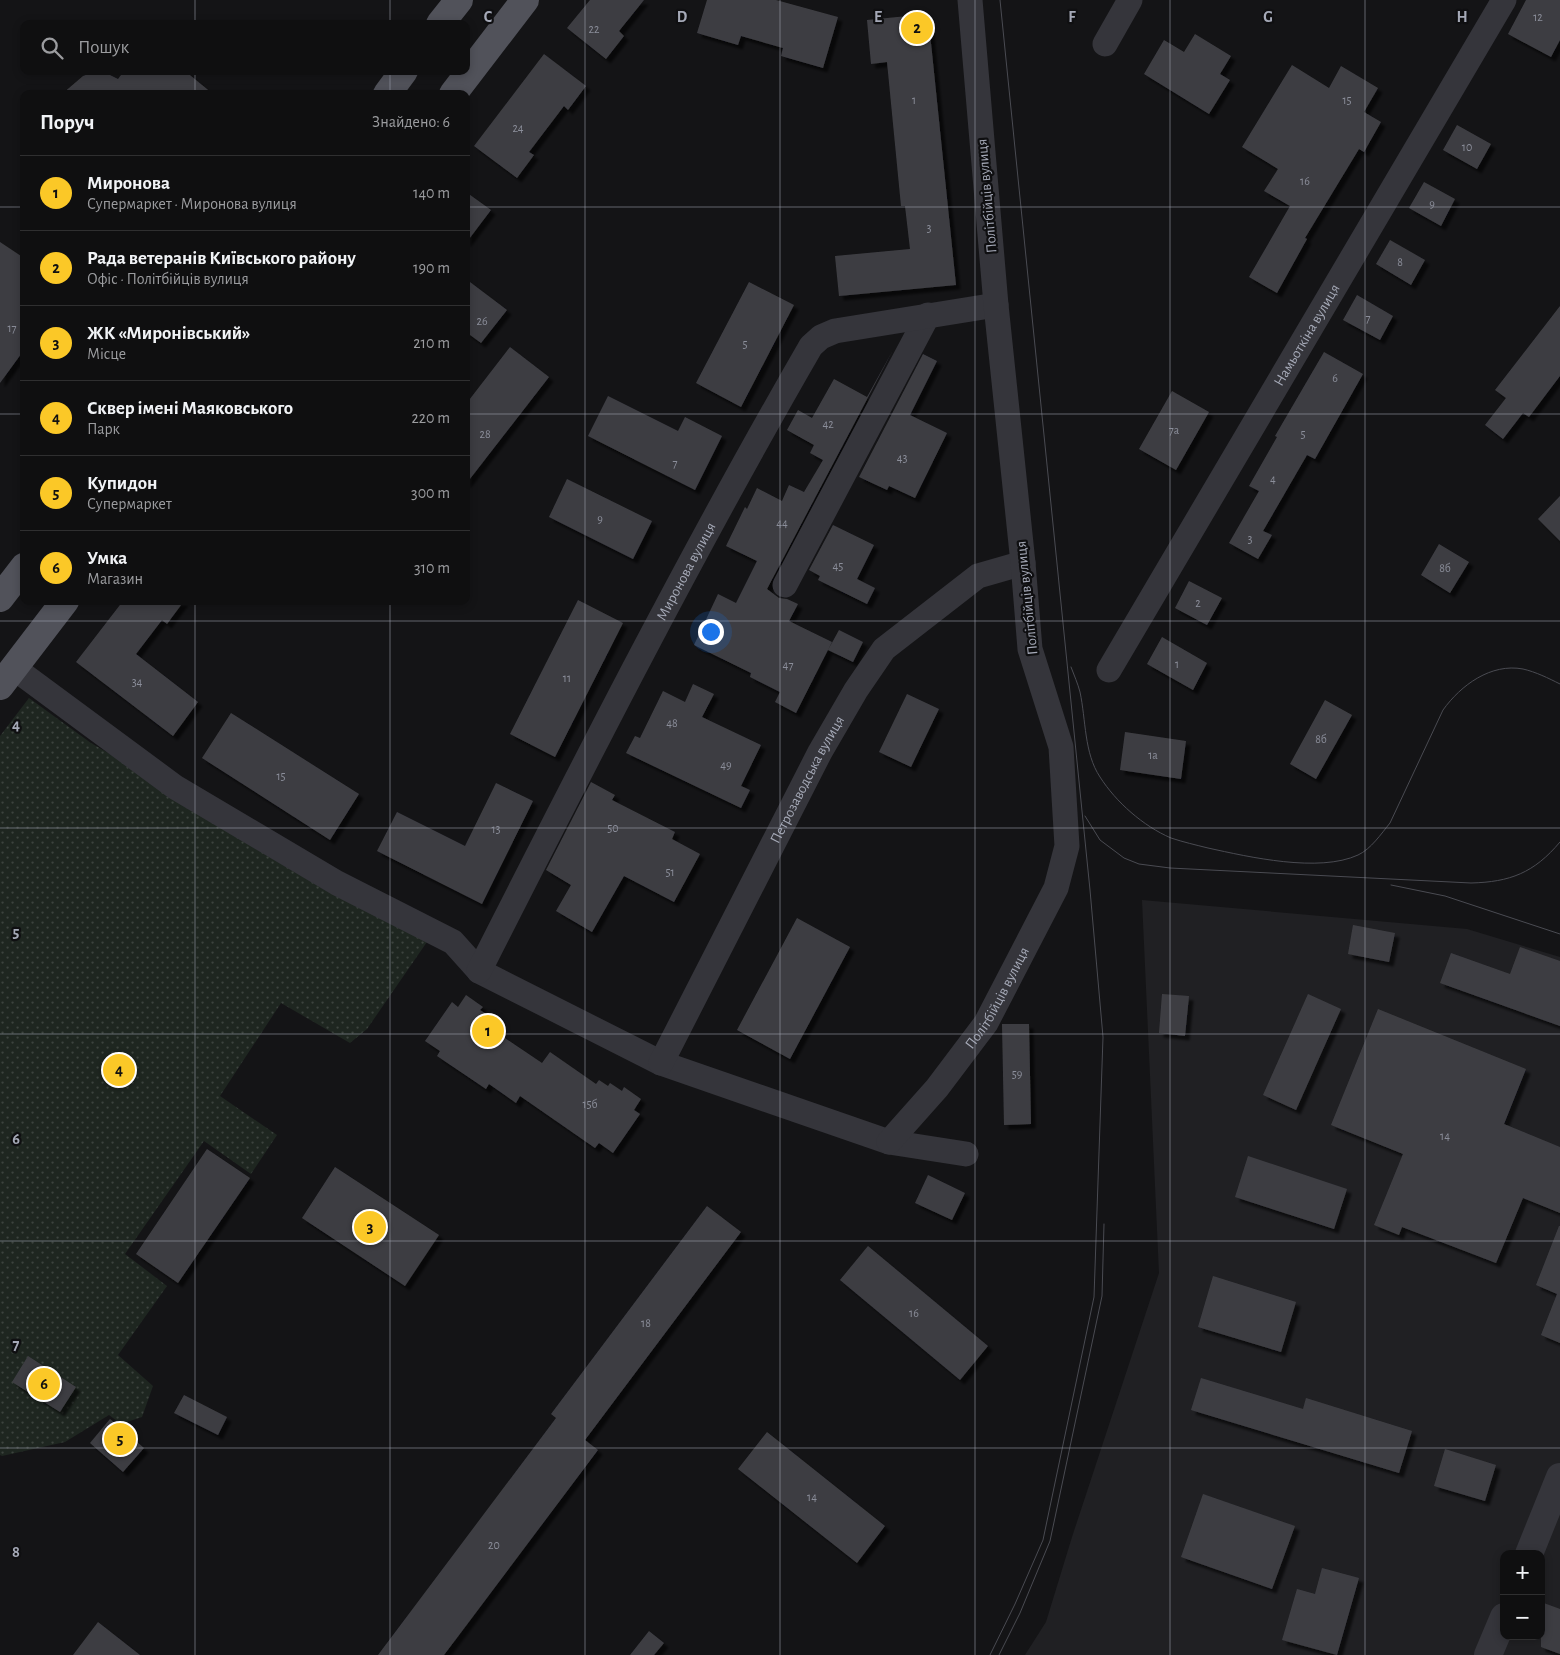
<!DOCTYPE html>
<html lang="uk">
<head>
<meta charset="utf-8">
<style>
  :root { --surface:#0f0f10; --page:#181819; --text:#f1f3f6; --muted:#9b9c9f; --line:#2f2f30; --accent:#fbc827 }
  body { margin:0; font-family:"Alegreya Sans",sans-serif; background:var(--page); color:var(--text) }
  .controls { position:absolute; right:15px; bottom:15px; display:grid; overflow:hidden; border-radius:10px; box-shadow:0 2px 8px #0003 }
  .controls button { width:45px; height:45px; display:grid; place-items:center; padding:0; border:0; border-bottom:1px solid var(--line); background:var(--surface); color:var(--text); font:25px sans-serif }
  .you { position:absolute; left:710px; top:631px; width:18px; height:18px; margin:-12px; border:4px solid #fff; border-radius:50%; background:#1a73e8; box-shadow:0 0 0 8px #1a73e833 }
  .badge { display:grid; place-items:center; width:32px; height:32px; border-radius:50%; background:var(--accent); color:#111; font-size:16px; font-weight:700 }
  .pin { position:absolute; translate:-50% -50%; border:2px solid #fff; box-shadow:0 1px 5px #0006 }
  .list { margin:0; padding:0; list-style:none }
  h2 { display:flex; justify-content:space-between; align-items:center; height:65px; margin:0; padding:0 20px; font-size:21px }
  h2 small { font-size:16px; font-weight:400; color:var(--muted) }
  .list li { display:grid; grid-template-columns:32px 1fr auto; gap:15px; align-items:center; box-sizing:border-box; height:75px; padding:0 20px; border-top:1px solid var(--line) }
  .list b { display:block; font-size:19px; white-space:nowrap }
  .list p { margin:0; font-size:16px; white-space:nowrap; color:var(--muted) }
  .list em { font-size:16px; font-style:normal; color:var(--muted) }
  .icon { flex:none; width:28px; height:28px; fill:none; stroke:currentColor; stroke-width:2; stroke-linecap:round; stroke-linejoin:round }
  .map { position:relative; flex:none; width:1560px; height:1655px; overflow:hidden }
  .search { position:absolute; background:var(--surface); box-shadow:0 2px 8px #0003; left:20px; top:20px; width:450px; height:55px; display:flex; align-items:center; gap:12px; box-sizing:border-box; padding:0 18px; border-radius:10px; color:var(--muted); font-size:19px }
  .panel { position:absolute; background:var(--surface); box-shadow:0 2px 8px #0003; left:20px; top:90px; width:450px; height:515px; border-radius:10px }
  .map>svg:first-child { display:block }
  .built { fill:#202023; fill-rule:evenodd }
  .green { fill:url(#green-dots) }
  .building { fill:#3e3e43; filter:url(#shadow) }
  .lines { fill:none; stroke-linecap:round; stroke-linejoin:round }
  .minor { stroke:#35353b; stroke-width:25 }
  .tertiary { stroke:#35353b; stroke-width:28 }
  .primary { stroke:#51525a; stroke-width:28 }
  .tram { stroke:#4a4b52; stroke-width:1 }
  .grid { fill:none; stroke:#a5a9b7; stroke-width:1; stroke-opacity:0.55 }
  .labels { text-anchor:middle; dominant-baseline:central; stroke-width:4.5; stroke-linejoin:round; paint-order:stroke }
  .number-label { font-size:12px; fill:#8b8e9a }
  .street-label { font-size:15px; fill:#a5a9b7; stroke:#0f0f11 }
  .grid-label { font-size:16px; text-anchor:middle; font-weight:bold; fill:#a5a9b7; stroke:#0f0f11; stroke-width:4.5; stroke-linejoin:round; paint-order:stroke }
</style>
</head>
<body>
<div class="map">
<svg width="1560" height="1655" viewBox="0 0 1560 1655">
  <defs>
    <pattern id="green-dots" width="8" height="8" patternUnits="userSpaceOnUse" patternTransform="scale(1.25)"><rect width="8" height="8" fill="#1e2620"/><path d="M2 2h.1M6 6h.1" fill="none" stroke="#3c433e" stroke-width="1.8" stroke-linecap="round"/></pattern>
    <filter id="shadow"><feDropShadow dx="4.5" dy="4.5" stdDeviation="1" flood-color="#0009"/></filter>
  </defs>
  <rect width="100%" height="100%" fill="#141416"/>
  <path class="built" d="M 1142,900 L 1467,929 L 1560,957 L 1560,1655 L 1025,1655 L 1046,1622 L 1072,1537 L 1159,1273 ZM 1504,1554 L 1541,1554 L 1541,1636 L 1504,1636 Z"/>
  <path class="green" d="M 29,698 L 91,743 L 429,939 L 367,1029 L 350,1043 L 281,1003 L 220,1096 L 277,1135 L 251,1174 L 204,1141 L 125,1254 L 167,1286 L 118,1355 L 153,1386 L 142,1417 L 121,1424 L 109,1415 L 65,1442 L 2,1456 L 0,1455 L 0,736 Z"/>
  <path class="building" d="M 590,0 L 644,0 L 619,31 L 624,36 L 606,59 L 567,28 Z
    M 707,0 L 776,0 L 838,17 L 823,68 L 781,56 L 783,48 L 741,36 L 738,45 L 697,33 Z
    M 1526,0 L 1560,0 L 1560,40 L 1551,57 L 1508,34 Z
    M 928,14 L 956,285 L 839,296 L 835,256 L 910,249 L 905,206 L 901,206 L 887,62 L 871,64 L 867,20 Z
    M 1195,34 L 1231,56 L 1220,74 L 1230,80 L 1209,114 L 1144,74 L 1164,40 L 1184,52 Z
    M 544,54 L 586,86 L 568,110 L 564,106 L 529,152 L 534,155 L 517,178 L 474,146 Z
    M 1292,65 L 1329,88 L 1341,66 L 1378,88 L 1364,112 L 1381,122 L 1364,152 L 1359,149 L 1305,238 L 1307,239 L 1277,293 L 1249,277 L 1290,206 L 1264,191 L 1278,169 L 1242,147 Z
    M 124,71 L 185,71 L 213,94 L 62,94 L 83,76 L 94,72 L 106,73 L 118,79 Z
    M 1457,125 L 1491,144 L 1477,169 L 1443,150 Z
    M 1424,182 L 1455,199 L 1441,226 L 1409,208 Z
    M 466,192 L 491,210 L 466,243 Z
    M 1390,240 L 1425,260 L 1411,285 L 1376,264 Z
    M 0,242 L 24,258 L 24,350 L 0,383 Z
    M 466,279 L 507,310 L 481,343 L 466,332 Z
    M 749,282 L 794,305 L 741,407 L 696,383 Z
    M 1357,295 L 1393,316 L 1380,340 L 1343,320 Z
    M 1560,306 L 1560,376 L 1529,417 L 1523,413 L 1503,439 L 1485,425 L 1506,398 L 1495,390 Z
    M 510,347 L 549,377 L 466,484 L 466,404 Z
    M 893,350 L 767,589 L 779,598 L 787,599 L 798,604 L 789,621 L 832,642 L 796,713 L 775,702 L 780,692 L 750,677 L 751,673 L 694,645 L 718,594 L 736,603 L 757,561 L 726,546 L 745,507 L 747,509 L 757,488 L 782,501 L 789,485 L 804,492 L 823,460 L 810,453 L 814,445 L 787,430 L 798,410 L 812,418 L 834,379 L 867,397 Z
    M 1324,352 L 1363,374 L 1315,459 L 1307,455 L 1263,531 L 1272,535 L 1258,559 L 1229,543 L 1259,491 L 1249,486 L 1277,437 L 1275,436 Z
    M 923,354 L 937,361 L 910,415 L 947,433 L 915,498 L 889,486 L 887,490 L 859,477 Z
    M 1172,391 L 1209,412 L 1176,470 L 1139,449 Z
    M 608,396 L 678,431 L 685,417 L 722,436 L 695,490 L 588,436 Z
    M 567,479 L 652,521 L 633,559 L 549,517 Z
    M 1560,496 L 1560,541 L 1538,519 Z
    M 833,525 L 874,545 L 857,579 L 875,588 L 867,604 L 818,580 L 820,576 L 809,570 Z
    M 1439,544 L 1469,562 L 1450,593 L 1421,575 Z
    M 1189,581 L 1222,598 L 1207,625 L 1175,608 Z
    M 578,600 L 623,623 L 555,757 L 510,734 Z
    M 123,601 L 184,601 L 167,624 L 162,620 L 136,654 L 198,702 L 173,736 L 76,662 Z
    M 839,630 L 863,642 L 853,662 L 828,650 Z
    M 1162,637 L 1207,663 L 1193,690 L 1147,664 Z
    M 693,684 L 714,694 L 702,717 L 761,745 L 741,786 L 750,790 L 741,808 L 626,753 L 635,736 L 640,738 L 663,691 L 685,702 Z
    M 907,694 L 939,709 L 911,767 L 879,752 Z
    M 1325,700 L 1352,715 L 1316,779 L 1290,764 Z
    M 231,713 L 359,794 L 330,840 L 202,758 Z
    M 1125,732 L 1186,741 L 1181,779 L 1120,770 Z
    M 591,782 L 615,795 L 612,800 L 675,832 L 672,839 L 700,854 L 674,902 L 624,876 L 592,932 L 556,911 L 571,885 L 546,870 Z
    M 496,783 L 533,801 L 482,904 L 377,851 L 397,812 L 465,846 Z
    M 797,918 L 850,947 L 790,1059 L 737,1030 Z
    M 1353,925 L 1395,933 L 1389,962 L 1348,954 Z
    M 1520,947 L 1560,961 L 1560,1026 L 1440,983 L 1451,953 L 1510,974 Z
    M 1162,994 L 1189,996 L 1185,1036 L 1159,1033 Z
    M 1308,994 L 1341,1009 L 1296,1110 L 1263,1095 Z
    M 466,995 L 483,1007 L 480,1010 L 492,1018 L 490,1021 L 499,1027 L 496,1032 L 542,1063 L 550,1052 L 596,1084 L 599,1080 L 608,1086 L 610,1083 L 622,1091 L 624,1087 L 641,1099 L 634,1110 L 640,1114 L 613,1153 L 599,1143 L 595,1148 L 520,1096 L 516,1103 L 489,1084 L 486,1089 L 437,1056 L 440,1051 L 425,1041 L 452,1002 L 458,1007 Z
    M 1378,1009 L 1526,1069 L 1504,1124 L 1560,1147 L 1560,1213 L 1523,1198 L 1496,1263 L 1402,1227 L 1399,1235 L 1374,1225 L 1403,1154 L 1331,1125 Z
    M 1002,1024 L 1029,1024 L 1031,1124 L 1004,1125 Z
    M 207,1149 L 250,1178 L 178,1283 L 136,1254 Z
    M 1248,1156 L 1347,1189 L 1334,1229 L 1235,1197 Z
    M 335,1167 L 439,1235 L 405,1286 L 302,1218 Z
    M 928,1175 L 965,1193 L 952,1220 L 915,1203 Z
    M 707,1206 L 741,1232 L 585,1440 L 598,1450 L 444,1655 L 378,1655 L 556,1418 L 551,1414 Z
    M 1559,1226 L 1560,1226 L 1560,1343 L 1541,1335 L 1557,1294 L 1536,1285 Z
    M 868,1246 L 988,1346 L 960,1380 L 840,1280 Z
    M 1213,1276 L 1296,1302 L 1281,1352 L 1198,1327 Z
    M 28,1356 L 76,1387 L 60,1412 L 12,1382 Z
    M 1201,1378 L 1303,1409 L 1306,1398 L 1412,1431 L 1399,1473 L 1191,1410 Z
    M 184,1395 L 227,1417 L 218,1435 L 174,1413 Z
    M 110,1419 L 144,1448 L 123,1472 L 90,1443 Z
    M 767,1432 L 885,1526 L 857,1563 L 738,1469 Z
    M 1445,1449 L 1496,1465 L 1485,1501 L 1434,1486 Z
    M 1203,1494 L 1295,1526 L 1272,1589 L 1181,1557 Z
    M 1322,1568 L 1359,1578 L 1337,1655 L 1282,1640 L 1297,1589 L 1315,1594 Z
    M 1541,1602 L 1560,1609 L 1560,1654 L 1541,1647 Z
    M 98,1622 L 140,1655 L 73,1655 Z
    M 649,1631 L 664,1643 L 654,1655 L 630,1655 Z"/>
  <g class="lines">
    <g class="minor">
      <path d="M 1105,44 L 1130,0"/>
      <path d="M 785,585 L 928,315"/>
      <path d="M 14,668 L 175,787 L 337,883 L 453,942 L 479,971 L 661,1063 L 889,1142 L 966,1154"/>
      <path id="s1" d="M 1109,670 L 1504,0"/>
      <path id="s2" d="M 479,971 C 586,760 693,550 811,346 L 821,337 L 835,331 L 996,305"/>
      <path id="s3" d="M 661,1063 L 820,752 L 856,690 L 884,649 L 978,576 L 1023,563"/>
      <path id="s4" d="M 889,1142 L 937,1088 L 986,1023 L 1056,888 L 1067,846 L 1061,747 L 1030,649 L 1023,563 L 996,305 L 970,0"/>
    </g>
    <path class="tertiary" d="M 1529,1554 L 1560,1477
      M 1488,1655 L 1504,1617"/>
    <path class="primary" d="M 440,24 L 459,0
      M 387,94 L 404,71
      M 453,94 L 525,0
      M 0,598 L 24,567
      M 0,686 L 65,601"/>
    <path class="tram" d="M 1071,667 C 1074,675 1078,684 1080,692 C 1086,720 1084,753 1100,777 C 1116,802 1143,826 1171,838 C 1183,842 1196,845 1208,848 C 1249,857 1319,873 1358,855 C 1371,849 1381,834 1390,823 L 1443,710 C 1461,685 1491,663 1523,669 C 1536,672 1548,678 1560,684
      M 1085,816 L 1100,840 L 1124,858 L 1139,864 L 1170,868 L 1471,883 C 1510,882 1534,873 1560,842
      M 1391,885 L 1445,896 L 1560,934
      M 990,1655 L 1015,1604 L 1043,1540 L 1094,1297 L 1103,1037 L 1090,890 L 1000,0
      M 999,1655 L 1020,1613 L 1050,1541 L 1102,1296 L 1104,1224"/>
  </g>
  <path class="grid" d="M 195,0 L 195,24M 390,0 L 390,24M 585,0 L 585,1655M 780,0 L 780,1655M 975,0 L 975,1655M 1170,0 L 1170,1655M 1365,0 L 1365,1655M 195,71 L 195,94M 390,71 L 390,94M 0,207 L 24,207M 466,207 L 1560,207M 0,414 L 24,414M 466,414 L 1560,414M 195,601 L 195,1655M 390,601 L 390,1655M 0,621 L 1560,621M 0,828 L 1560,828M 0,1034 L 1560,1034M 0,1241 L 1560,1241M 0,1448 L 1560,1448"/>
  <g class="labels">
    <g class="number-label">
      <text x="1538" y="17">12</text>
      <text x="594" y="29">22</text>
      <text x="914" y="100">1</text>
      <text x="1347" y="100">15</text>
      <text x="518" y="128">24</text>
      <text x="1467" y="147">10</text>
      <text x="1305" y="181">16</text>
      <text x="1432" y="204">9</text>
      <text x="929" y="228">3</text>
      <text x="1400" y="262">8</text>
      <text x="1368" y="318">7</text>
      <text x="482" y="321">26</text>
      <text x="12" y="328">17</text>
      <text x="745" y="344">5</text>
      <text x="1335" y="378">6</text>
      <text x="828" y="424">42</text>
      <text x="1174" y="430">7а</text>
      <text x="485" y="434">28</text>
      <text x="1303" y="434">5</text>
      <text x="902" y="458">43</text>
      <text x="675" y="463">7</text>
      <text x="1273" y="479">4</text>
      <text x="600" y="519">9</text>
      <text x="782" y="523">44</text>
      <text x="1250" y="539">3</text>
      <text x="838" y="566">45</text>
      <text x="1445" y="568">8б</text>
      <text x="1198" y="603">2</text>
      <text x="1177" y="664">1</text>
      <text x="788" y="665">47</text>
      <text x="567" y="678">11</text>
      <text x="137" y="682">34</text>
      <text x="672" y="723">48</text>
      <text x="1321" y="739">8б</text>
      <text x="1153" y="755">1а</text>
      <text x="726" y="765">49</text>
      <text x="281" y="776">15</text>
      <text x="613" y="828">50</text>
      <text x="496" y="829">13</text>
      <text x="670" y="872">51</text>
      <text x="1017" y="1074">59</text>
      <text x="590" y="1104">15б</text>
      <text x="1445" y="1136">14</text>
      <text x="914" y="1313">16</text>
      <text x="646" y="1323">18</text>
      <text x="812" y="1497">14</text>
      <text x="494" y="1545">20</text>
    </g>
    <g class="street-label">
      <text transform="translate(987 196) rotate(-95)">Політбійців вулиця</text>
      <text stroke="none"><textPath href="#s1" startOffset="389">Намьоткіна вулиця</textPath></text>
      <text stroke="none"><textPath href="#s2" startOffset="450">Миронова вулиця</textPath></text>
      <text transform="translate(1027 598) rotate(-96)">Політбійців вулиця</text>
      <text stroke="none"><textPath href="#s3" startOffset="319">Петрозаводська вулиця</textPath></text>
      <text stroke="none"><textPath href="#s4" startOffset="181">Політбійців вулиця</textPath></text>
    </g>
  </g>
  <g class="grid-label">
    <text x="488" y="22">C</text>
    <text x="682" y="22">D</text>
    <text x="878" y="22">E</text>
    <text x="1072" y="22">F</text>
    <text x="1268" y="22">G</text>
    <text x="1462" y="22">H</text>
    <text x="16" y="730">4</text>
    <text x="16" y="937">5</text>
    <text x="16" y="1144">6</text>
    <text x="16" y="1350">7</text>
    <text x="16" y="1557">8</text>
  </g>
</svg>
<div class="controls">
<button>+</button>
<button>−</button>
</div>
<div class="you"></div>
<div class="pin badge" style="left:488px;top:1031px">1</div>
<div class="pin badge" style="left:917px;top:28px">2</div>
<div class="pin badge" style="left:370px;top:1227px">3</div>
<div class="pin badge" style="left:119px;top:1070px">4</div>
<div class="pin badge" style="left:120px;top:1439px">5</div>
<div class="pin badge" style="left:44px;top:1384px">6</div>
<div class="search"><svg class="icon" aria-label="search" viewBox="0 0 24 24"><circle cx="10" cy="10" r="6"/><path d="M15 15l6 6"/></svg>Пошук</div>
<section class="panel">
<h2>Поруч<small>Знайдено: 6</small></h2>
<ul class="list">
<li><span class="badge">1</span><div><b>Миронова</b><p>Супермаркет · Миронова вулиця</p></div><em>140 m</em></li>
<li><span class="badge">2</span><div><b>Рада ветеранів Київського району</b><p>Офіс · Політбійців вулиця</p></div><em>190 m</em></li>
<li><span class="badge">3</span><div><b>ЖК «Миронівський»</b><p>Місце</p></div><em>210 m</em></li>
<li><span class="badge">4</span><div><b>Сквер імені Маяковського</b><p>Парк</p></div><em>220 m</em></li>
<li><span class="badge">5</span><div><b>Купидон</b><p>Супермаркет</p></div><em>300 m</em></li>
<li><span class="badge">6</span><div><b>Умка</b><p>Магазин</p></div><em>310 m</em></li>
</ul>
</section>
</div>
</body>
</html>
